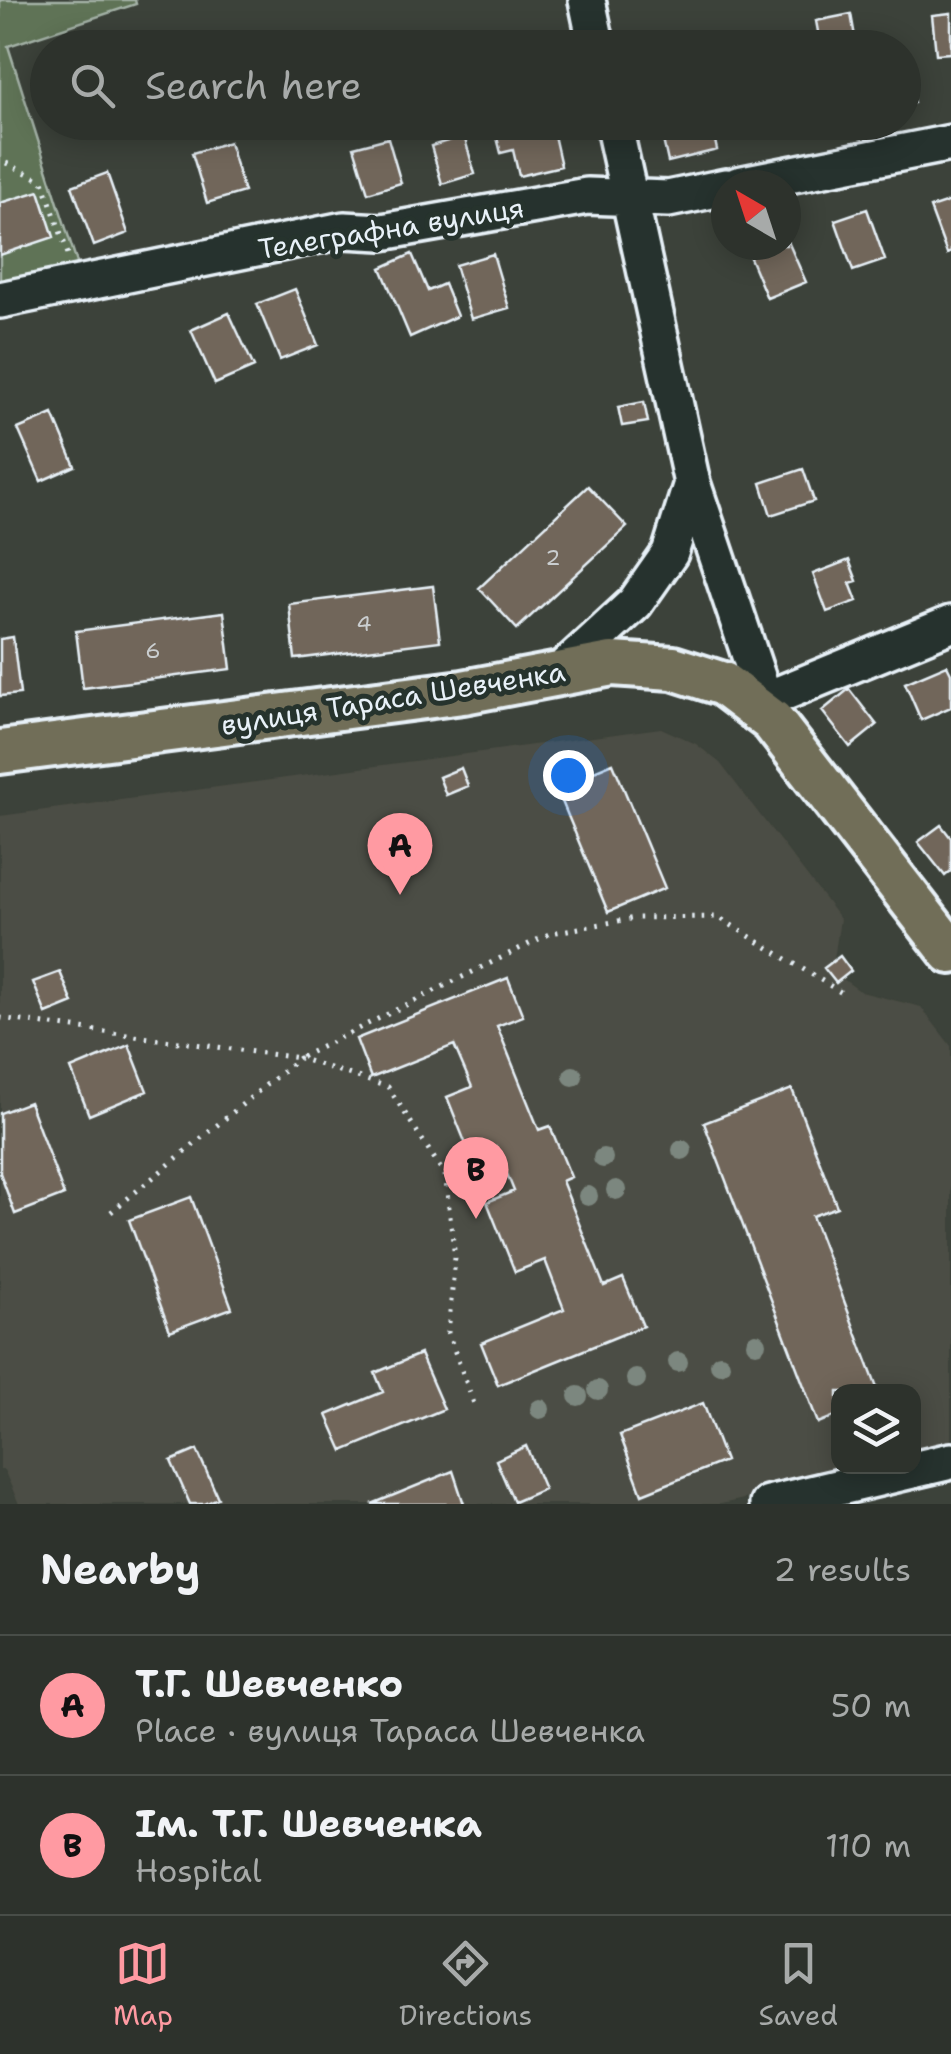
<!DOCTYPE html>
<html lang="en">
<head>
<meta charset="utf-8">
<style>
  :root { --surface:#2d322c; --page:#353a34; --text:#f1f3f6; --muted:#a7aaa9; --line:#484d48; --accent:#ff9aa2 }
  body { margin:0; font-family:"Shantell Sans",sans-serif; background:var(--page); color:var(--text) }
  .controls { position:absolute; right:30px; bottom:30px; display:grid; overflow:hidden; border-radius:20px; box-shadow:0 5px 25px #0003 }
  .controls button { width:90px; height:90px; display:grid; place-items:center; padding:0; border:0; border-bottom:2px solid var(--line); background:var(--surface); color:var(--text); font:50px sans-serif }
  .compass { position:absolute; left:711px; top:170px; width:90px; height:90px; border-radius:50%; background:var(--surface); box-shadow:0 5px 25px #0003; rotate:321deg }
  .you { position:absolute; left:568px; top:775px; width:35px; height:35px; margin:-25px; border:8px solid #fff; border-radius:50%; background:#1a73e8; box-shadow:0 0 0 15px #1a73e833 }
  .badge { display:grid; place-items:center; width:65px; height:65px; border-radius:50%; background:var(--accent); color:#111; font-size:32px; font-weight:700 }
  .pin { position:absolute; translate:-50% -82px; filter:drop-shadow(0 2px 5px #0008) }
  .pin::after { content:''; position:absolute; top:52px; width:35px; height:30px; background:inherit; clip-path:polygon(0 0,100% 0,50% 100%) }
  .list { margin:0; padding:0; list-style:none }
  h2 { display:flex; justify-content:space-between; align-items:center; height:130px; margin:0; padding:0 40px; font-size:42px }
  h2 small { font-size:32px; font-weight:400; color:var(--muted) }
  .list li { display:grid; grid-template-columns:65px 1fr auto; gap:30px; align-items:center; box-sizing:border-box; height:140px; padding:0 40px; border-top:2px solid var(--line) }
  .list b { display:block; font-size:38px; white-space:nowrap }
  .list p { margin:0; font-size:32px; white-space:nowrap; color:var(--muted) }
  .list em { font-size:32px; font-style:normal; color:var(--muted) }
  .icon { flex:none; width:55px; height:55px; fill:none; stroke:currentColor; stroke-width:2; stroke-linecap:round; stroke-linejoin:round }
  .map { position:relative; flex:none; width:951px; height:1504px; overflow:hidden }
  .search { position:absolute; background:var(--surface); box-shadow:0 5px 25px #0003; left:30px; right:30px; top:30px; height:110px; display:flex; align-items:center; gap:25px; box-sizing:border-box; padding:0 35px; border-radius:55px; color:var(--muted); font-size:38px }
  .sheet { height:410px; background:var(--surface) }
  nav { display:flex; justify-content:space-around; align-items:center; box-sizing:border-box; height:140px; border-top:2px solid var(--line); background:var(--surface); font-size:28px; color:var(--muted) }
  nav a { display:grid; justify-items:center; gap:5px }
  nav .on { color:var(--accent) }
  .map>svg:first-child { display:block }
  .built { fill:#4c4d44 }
  .green { fill:#5f7356; stroke:#a4b2a7; stroke-width:2.5 }
  .building { fill:#71665a; stroke:#e8f1f8; stroke-width:2.5 }
  .lines { fill:none; stroke-linecap:round; stroke-linejoin:round }
  .minor-casing { stroke:#e8f1f8; stroke-width:42 }
  .major-casing { stroke:#e8f1f8; stroke-width:50 }
  .path { stroke:#e8f1f8; stroke-width:5; stroke-dasharray:2.5 8; stroke-linecap:butt }
  .minor { stroke:#26332d; stroke-width:35 }
  .major { stroke:#716e59; stroke-width:42 }
  .tree { fill:#7c877f }
  .labels { text-anchor:middle; dominant-baseline:central; stroke-width:10; stroke-linejoin:round; paint-order:stroke }
  .number-label { font-size:22px; fill:#caced0 }
  .street-label { font-size:28px; fill:#e8f1f8; stroke:#26332d }
</style>
</head>
<body>
<div class="map">
<svg width="951" height="1504" viewBox="0 0 951 1504">
  <rect width="100%" height="100%" fill="#3c423a"/>
  <filter id="ink" filterUnits="userSpaceOnUse"><feTurbulence type="fractalNoise" baseFrequency=".01" numOctaves="2"/><feDisplacementMap in="SourceGraphic" scale="20" xChannelSelector="R" yChannelSelector="G"/><feConvolveMatrix kernelMatrix="1 2 1 2 8 2 1 2 1" color-interpolation-filters="sRGB"/></filter>
  <g filter="url(#ink)">
    <path class="built" d="M 661,728 L 696,744 L 720,763 L 840,919 L 834,959 L 840,956 L 851,971 L 843,979 L 861,992 L 921,1007 L 951,1046 L 951,1452 L 914,1460 L 914,1392 L 838,1392 L 838,1466 L 886,1467 L 721,1504 L 19,1504 L 4,1470 L 0,1470 L 0,816 Z"/>
    <path class="green" d="M 0,0 L 135,0 L 136,4 L 8,46 L 84,285 L 0,300 Z"/>
    <path class="building" d="M 951,13 L 951,53 L 936,54 L 932,15 Z
      M 851,14 L 857,48 L 821,48 L 816,21 Z
      M 904,57 L 914,103 L 904,106 Z
      M 527,122 L 551,122 L 561,166 L 519,176 L 513,150 L 501,153 L 495,130 Z
      M 659,122 L 711,122 L 717,150 L 668,162 Z
      M 736,122 L 792,122 L 793,125 L 740,138 Z
      M 464,136 L 475,174 L 442,184 L 431,146 Z
      M 388,138 L 401,183 L 368,193 L 354,147 Z
      M 229,142 L 244,192 L 207,203 L 192,153 Z
      M 107,173 L 128,233 L 94,246 L 72,186 Z
      M 39,191 L 54,237 L 0,255 L 0,203 Z
      M 951,201 L 951,252 L 947,254 L 930,208 Z
      M 867,209 L 885,260 L 853,271 L 835,220 Z
      M 786,237 L 806,282 L 767,298 L 748,253 L 768,245 L 786,245 Z
      M 412,254 L 428,291 L 444,284 L 457,316 L 410,337 L 381,268 Z
      M 493,254 L 509,308 L 471,319 L 455,265 Z
      M 295,289 L 318,345 L 280,360 L 257,304 Z
      M 229,313 L 254,367 L 215,384 L 191,330 Z
      M 644,402 L 648,422 L 622,426 L 618,407 Z
      M 53,414 L 75,466 L 41,481 L 18,429 Z
      M 803,469 L 814,501 L 771,515 L 761,483 Z
      M 588,486 L 627,527 L 517,629 L 479,588 Z
      M 849,560 L 857,581 L 850,583 L 857,601 L 827,612 L 813,574 Z
      M 433,586 L 440,641 L 295,659 L 289,604 Z
      M 224,612 L 231,669 L 83,688 L 76,631 Z
      M 13,637 L 20,694 L 0,696 L 0,639 Z
      M 947,665 L 951,673 L 951,707 L 921,720 L 905,683 Z
      M 849,689 L 877,725 L 850,747 L 822,711 Z
      M 613,763 L 665,888 L 608,912 L 556,787 Z
      M 461,768 L 468,786 L 446,795 L 439,777 Z
      M 941,825 L 951,838 L 951,871 L 945,876 L 918,842 Z
      M 840,956 L 851,971 L 836,983 L 824,968 Z
      M 60,972 L 73,1003 L 46,1014 L 33,982 Z
      M 508,978 L 523,1016 L 497,1026 L 539,1130 L 550,1126 L 571,1177 L 562,1181 L 604,1286 L 623,1278 L 643,1326 L 498,1385 L 481,1343 L 564,1309 L 545,1260 L 515,1272 L 487,1202 L 514,1191 L 496,1147 L 471,1157 L 447,1097 L 472,1087 L 454,1045 L 371,1078 L 356,1039 Z
      M 129,1045 L 147,1091 L 89,1115 L 71,1069 Z
      M 792,1089 L 837,1207 L 812,1216 L 877,1388 L 868,1392 L 838,1392 L 838,1415 L 818,1423 L 704,1123 Z
      M 29,1102 L 64,1195 L 15,1214 L 0,1173 L 0,1113 Z
      M 191,1197 L 232,1308 L 170,1331 L 129,1220 Z
      M 420,1354 L 444,1409 L 343,1451 L 327,1415 L 383,1392 L 375,1373 Z
      M 703,1403 L 725,1461 L 642,1494 L 620,1435 Z
      M 526,1446 L 544,1489 L 514,1502 L 496,1460 Z
      M 197,1450 L 218,1498 L 205,1504 L 190,1504 L 171,1461 Z
      M 453,1471 L 464,1504 L 372,1504 Z"/>
    <g class="lines">
      <defs>
        <path id="minor" d="M 587,0 L 597,48
          M 613,122 L 692,483 L 772,721
          M 738,185 L 951,143
          M 0,300 L 344,230 L 382,232 L 587,196 L 668,199 L 726,187
          M 559,673 L 635,603 L 670,553 L 692,483
          M 763,701 L 951,624
          M 768,1504 L 951,1461"/>
        <path id="major" d="M 0,752 L 463,692 L 612,664 L 673,668 L 723,684 L 772,721 L 951,952"/>
      </defs>
      <use href="#minor" class="minor-casing"/>
      <use href="#major" class="major-casing"/>
      <path class="path" d="M 6,163 L 43,181 L 69,257
        M 0,1018 L 299,1058 L 551,933 L 635,918 L 718,917 L 847,996
        M 111,1212 L 299,1058 L 388,1087 L 445,1175 L 455,1258 L 448,1333 L 476,1409"/>
      <use href="#minor" class="minor"/>
      <use href="#major" class="major"/>
    </g>
    <g class="tree">
      <circle cx="573" cy="1076" r="10"/>
      <circle cx="682" cy="1150" r="10"/>
      <circle cx="603" cy="1158" r="10"/>
      <circle cx="616" cy="1190" r="10"/>
      <circle cx="588" cy="1196" r="10"/>
      <circle cx="756" cy="1343" r="10"/>
      <circle cx="678" cy="1362" r="10"/>
      <circle cx="720" cy="1364" r="10"/>
      <circle cx="636" cy="1379" r="10"/>
      <circle cx="598" cy="1390" r="10"/>
      <circle cx="578" cy="1396" r="10"/>
      <circle cx="540" cy="1409" r="10"/>
    </g>
  </g>
  <g class="labels">
    <g class="number-label">
      <text x="553" y="557">2</text>
      <text x="364" y="623">4</text>
      <text x="153" y="650">6</text>
    </g>
    <g class="street-label">
      <text transform="translate(391 228) rotate(-9)">Телеграфна вулиця</text>
      <text transform="translate(393 698) rotate(-9)">вулиця Тараса Шевченка</text>
    </g>
  </g>
</svg>
<div class="controls">
<button><svg class="icon" aria-label="layers" viewBox="0 0 24 24"><path d="M12 4l9 5-9 5-9-5zM3 14l9 5 9-5"/></svg></button>
</div>
<svg class="compass" viewBox="-18 -18 36 36"><path d="M0-13l5 13h-10z" fill="#e53935"/><path d="M0 13l5-13h-10z" fill="#a7aaa9"/></svg>
<div class="you"></div>
<div class="pin badge" style="left:400px;top:895px">A</div>
<div class="pin badge" style="left:476px;top:1219px">B</div>
<div class="search"><svg class="icon" aria-label="search" viewBox="0 0 24 24"><circle cx="10" cy="10" r="6"/><path d="M15 15l6 6"/></svg>Search here</div>
</div>
<section class="sheet">
<h2>Nearby<small>2 results</small></h2>
<ul class="list">
<li><span class="badge">A</span><div><b>Т.Г. Шевченко</b><p>Place · вулиця Тараса Шевченка</p></div><em>50 m</em></li>
<li><span class="badge">B</span><div><b>Ім. Т.Г. Шевченка</b><p>Hospital</p></div><em>110 m</em></li>
</ul>
</section>
<nav>
<a class="on"><svg class="icon" aria-label="map" viewBox="0 0 24 24"><path d="M3 6l6-2 6 2 6-2v14l-6 2-6-2-6 2zM9 4v14M15 6v14"/></svg>Map</a>
<a><svg class="icon" aria-label="directions" viewBox="0 0 24 24"><path d="M12 3l9 9-9 9-9-9zM9 14v-3h6M13 9l2 2-2 2"/></svg>Directions</a>
<a><svg class="icon" aria-label="saved" viewBox="0 0 24 24"><path d="M7 4h10v16l-5-4-5 4z"/></svg>Saved</a>
</nav>
</body>
</html>
